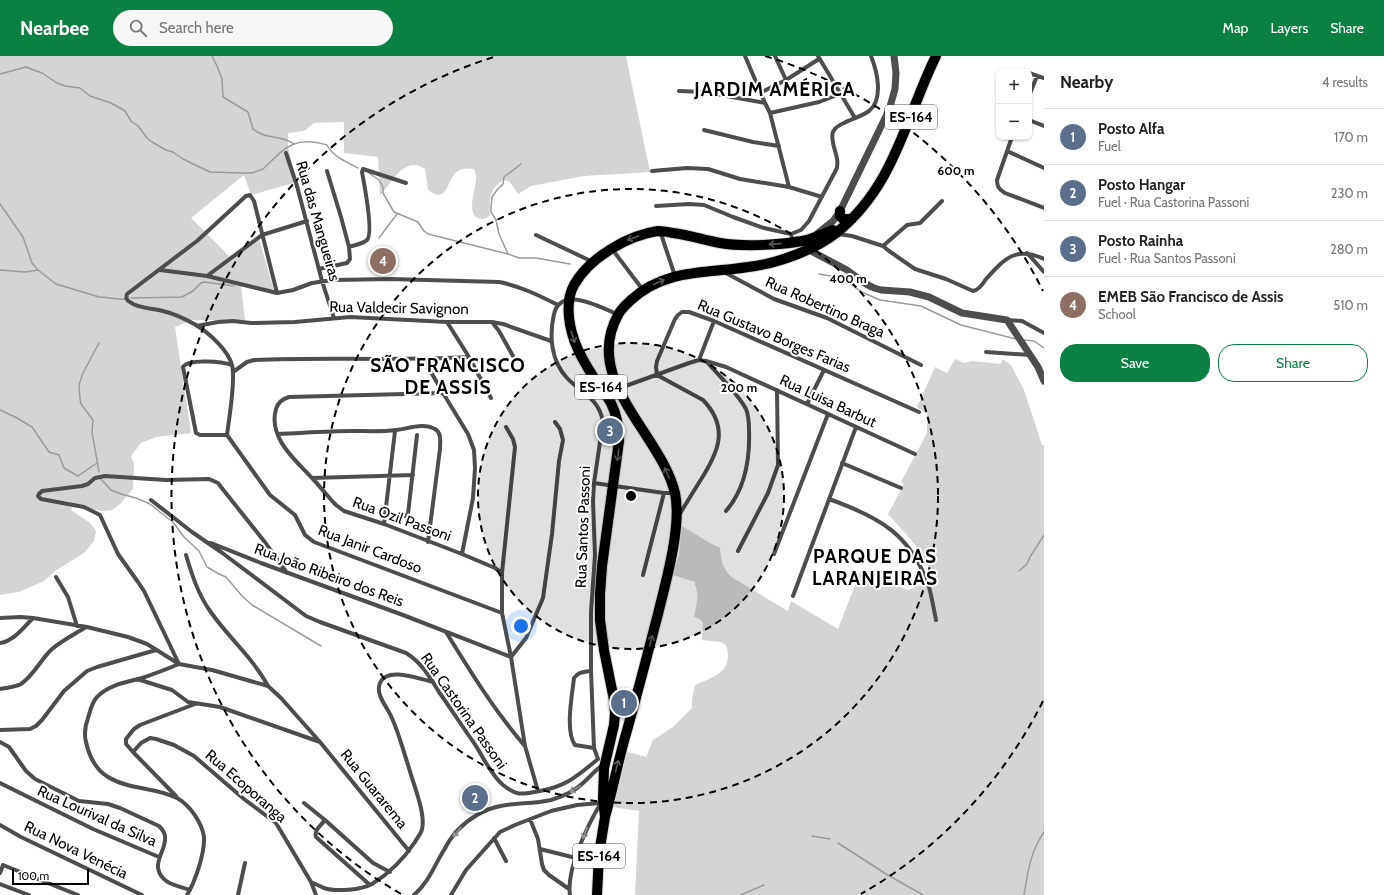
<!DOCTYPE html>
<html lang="en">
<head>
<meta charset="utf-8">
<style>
  :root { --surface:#fff; --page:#f6f6f6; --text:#222; --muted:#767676; --line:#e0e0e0; --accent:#0b8043 }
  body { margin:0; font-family:Cabin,sans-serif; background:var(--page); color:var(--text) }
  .controls { position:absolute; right:12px; top:12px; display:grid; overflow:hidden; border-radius:8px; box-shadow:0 1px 3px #0004 }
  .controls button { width:36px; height:36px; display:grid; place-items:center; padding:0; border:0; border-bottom:1px solid var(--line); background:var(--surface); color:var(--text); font:20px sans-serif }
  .scale { position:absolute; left:12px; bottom:10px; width:77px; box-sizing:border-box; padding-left:4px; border:2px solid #000; border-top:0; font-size:11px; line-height:14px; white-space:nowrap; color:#000; -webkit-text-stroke:3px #fff; paint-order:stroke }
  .you { position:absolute; left:521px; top:570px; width:14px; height:14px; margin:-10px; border:3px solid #fff; border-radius:50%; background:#1a73e8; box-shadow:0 0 0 6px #1a73e833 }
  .badge { display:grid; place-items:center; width:26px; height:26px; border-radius:50%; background:var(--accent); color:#fff; font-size:13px; font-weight:700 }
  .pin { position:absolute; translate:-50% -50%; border:2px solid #fff; box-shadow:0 1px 4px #0006 }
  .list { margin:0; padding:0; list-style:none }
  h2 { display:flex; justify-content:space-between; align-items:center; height:52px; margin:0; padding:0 16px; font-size:17px }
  h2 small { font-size:13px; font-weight:400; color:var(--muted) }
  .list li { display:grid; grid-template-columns:26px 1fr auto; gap:12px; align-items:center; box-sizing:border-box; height:56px; padding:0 16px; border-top:1px solid var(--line) }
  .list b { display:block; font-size:15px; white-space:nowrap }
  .list p { margin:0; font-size:13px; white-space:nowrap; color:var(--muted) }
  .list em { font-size:13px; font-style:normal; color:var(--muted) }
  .actions { display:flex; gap:8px; padding:12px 16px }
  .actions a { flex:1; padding:9px 0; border:1px solid var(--accent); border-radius:16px; text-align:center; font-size:14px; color:var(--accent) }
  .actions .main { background:var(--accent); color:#fff }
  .icon { flex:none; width:22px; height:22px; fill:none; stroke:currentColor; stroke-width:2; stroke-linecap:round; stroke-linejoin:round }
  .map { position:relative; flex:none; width:1044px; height:839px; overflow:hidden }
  header { display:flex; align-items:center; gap:24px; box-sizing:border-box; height:56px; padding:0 20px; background:var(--accent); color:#fff }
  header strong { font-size:19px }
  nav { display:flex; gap:22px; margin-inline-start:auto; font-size:14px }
  .search { width:280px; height:36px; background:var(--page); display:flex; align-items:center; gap:10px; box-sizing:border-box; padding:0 14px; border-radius:22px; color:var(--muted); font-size:15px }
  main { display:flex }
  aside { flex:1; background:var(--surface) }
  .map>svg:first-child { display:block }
  .green { fill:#d4d4d4 }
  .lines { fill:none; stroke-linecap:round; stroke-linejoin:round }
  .stream { stroke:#9b9b9b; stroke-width:1.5 }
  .trunk-casing { stroke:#dbdbdb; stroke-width:12 }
  .minor { stroke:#4d4d4d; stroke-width:4 }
  .tertiary { stroke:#4d4d4d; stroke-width:7 }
  .trunk { stroke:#000; stroke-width:10 }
  .oneway { stroke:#595959 }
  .oneway2 { stroke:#949494 }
  .ring { fill:none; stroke:#000; stroke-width:2; stroke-dasharray:7 5 }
  .labels { text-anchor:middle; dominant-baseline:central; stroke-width:4; stroke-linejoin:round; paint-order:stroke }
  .shield { fill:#fff; stroke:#4c4c4c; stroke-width:1 }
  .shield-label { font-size:14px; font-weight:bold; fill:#000 }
  .street-label { font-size:15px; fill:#000; stroke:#fff }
  .district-label { font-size:19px; font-weight:bold; letter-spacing:1px; fill:#000; stroke:#fff }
  .centre { fill:#000; stroke:#fff; stroke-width:2 }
  .ring-label { font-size:12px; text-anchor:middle; font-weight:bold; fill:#000; stroke:#fff; stroke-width:4; stroke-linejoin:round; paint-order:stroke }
</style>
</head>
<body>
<header>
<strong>Nearbee</strong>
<div class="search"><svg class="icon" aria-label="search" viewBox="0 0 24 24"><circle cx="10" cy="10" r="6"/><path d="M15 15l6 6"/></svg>Search here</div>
<nav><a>Map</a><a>Layers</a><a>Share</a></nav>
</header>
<main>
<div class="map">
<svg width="1044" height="839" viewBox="0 0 1044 839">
  <rect width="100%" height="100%" fill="#fff"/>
  <path class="green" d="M 0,0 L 626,0 L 650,116 L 584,120 L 531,130 L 518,138 L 509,125 L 503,124 C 488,134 490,144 490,160 C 485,163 482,165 476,161 C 467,154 476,132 476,122 C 476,118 475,116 474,113 C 469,113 462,112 458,115 C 446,122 449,150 428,134 L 425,113 C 405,99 392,126 380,140 L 378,101 L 344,97 L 344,66 L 314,67 L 304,75 L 288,77 L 288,91 L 297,126 L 251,139 L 244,119 L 191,162 L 232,203 L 259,182 L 274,235 L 241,230 L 245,264 L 192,264 L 175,271 L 191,377 L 156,381 L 141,387 L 131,400 L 134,408 L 133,433 L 120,448 L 112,454 L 102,455 L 92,453 L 79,448 L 72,450 L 71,454 L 90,467 L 96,475 L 94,485 L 84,497 L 55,515 L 44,525 L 19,536 L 0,539 Z
    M 955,303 L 964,307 L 972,305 L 1000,308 L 1003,303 L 1011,309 L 1024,334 L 1042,389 L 1044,389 L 1044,839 L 635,839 L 639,755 L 612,751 L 624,695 L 646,701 L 653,684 L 673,671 L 692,652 L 692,643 L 695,629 C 715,620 734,616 726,589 L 721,586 L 702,584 L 703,567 L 700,563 L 694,561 C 696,550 700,539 695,529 L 695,526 L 673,519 L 679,498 L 682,470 L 710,487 L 720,492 C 721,505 723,514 733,522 L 788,555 L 791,545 L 838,573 L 860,516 L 908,534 C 916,531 926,528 929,518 C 933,504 897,469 888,458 L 904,428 L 901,426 L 927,377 L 927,358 L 917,351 L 935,311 L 947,317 Z"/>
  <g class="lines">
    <path class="stream" d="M 212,0 L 217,10 L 222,23 L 223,41 L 248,56 L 253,73 C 257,76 262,79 268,80 C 277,82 286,82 294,88
      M 0,18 L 26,11 L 42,17 L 57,27 L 65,30 L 80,32 L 90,40 L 111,47 L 125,55 L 131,65 L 138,70 L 147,82 L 152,86 L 166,94 L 173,96 L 183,103 L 210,116 L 242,117 L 252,117 L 263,113 C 285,92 294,79 327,89 C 332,100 348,107 358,112
      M 369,117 L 379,124 L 383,131 L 383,137 L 394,156 L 418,166 L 424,175 L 428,178 L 508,198 L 519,202 L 536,202 L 570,208
      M 0,148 L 23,181 L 32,207 L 38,214 L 56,228 L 99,241 C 108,241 115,244 125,243
      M 379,182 L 397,158
      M 508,198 L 499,178 L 496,164 L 491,156 L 491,151 L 492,141 L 497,134 L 503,128 L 504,121 L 521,108
      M 0,214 L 25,216 L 38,214
      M 819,218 L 841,222 L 862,236 L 880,244 L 921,250 L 961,269 L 1016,283
      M 131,242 L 182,241 L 193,235 L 201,227 L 204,226 L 234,230
      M 1024,284 L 1034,285 L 1044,292
      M 0,354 L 17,362 L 32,371 L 49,396 L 59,399 L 64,412 L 78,420 L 97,407
      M 99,416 L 92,376 L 93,364 L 81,348 L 80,343 L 79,329 L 83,317 L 99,287
      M 99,421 L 111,434 L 121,438 L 136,442 L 150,448 L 165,460 L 173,466 L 184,481 L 199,495 L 207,511 L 219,518 L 226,521 L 242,540 L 252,549 L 321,590
      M 1019,515 L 1027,508 L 1030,501 L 1044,479
      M 812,780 L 830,783
      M 838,787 L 886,818 L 923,839
      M 741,839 L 764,829
      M 1024,839 C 1028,815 1030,797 1044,776"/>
    <defs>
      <path id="trunk" d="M 840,155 L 840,160 L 843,163 L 852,163
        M 605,761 C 612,736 617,711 624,685 C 636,643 647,600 658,558 C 666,525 682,470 675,437 C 661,378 582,324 618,259 C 621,253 626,249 631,244 C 667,211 711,218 755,210 C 781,206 816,193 836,177 C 895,130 905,63 936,0
        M 597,839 L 599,798 L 605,761 L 603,743 L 604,712 L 614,669 L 615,657 L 614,644 L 604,594 L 600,564 L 600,538 L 602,510 L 619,385 C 619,372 617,359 611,347 C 606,338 599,330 594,322 C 582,303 571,284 569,261 C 568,251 569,238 574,229 C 589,202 628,179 658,175 C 663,175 668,176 673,177 C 689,179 704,184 720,187 C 743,191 785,189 807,184 C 816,181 825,177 833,174"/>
    </defs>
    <use href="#trunk" class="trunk-casing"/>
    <path class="minor" d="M 745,0 L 765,47 L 770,57 L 789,131
      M 775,0 L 786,24
      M 818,0 L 855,62
      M 1024,14 L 1025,15
      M 1029,17 L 1044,22
      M 679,35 L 704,36 L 765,47
      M 760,37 L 786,24 L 819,3
      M 1029,40 L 1037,20
      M 770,57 L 819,46 L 840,38
      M 1029,64 L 1044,70
      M 704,74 L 753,86 L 779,90
      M 1012,81 L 997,124 C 997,131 999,133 1005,137 L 1044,152
      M 1007,95 L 1044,112
      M 286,97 L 297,130 L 322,225 L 334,262
      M 327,115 L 341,161 L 349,191
      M 652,115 L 687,112 L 708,113 L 740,123 L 789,131 L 822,141
      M 656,150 L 689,148 L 704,149 L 733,161 L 764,172 L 791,178
      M 660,175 L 675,220
      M 838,178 L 852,180 L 883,190 L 889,195 L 915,213 L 946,223 L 973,235 C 979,234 983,228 986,223 C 1005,202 1016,190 1044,203
      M 536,179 L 593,206
      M 793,186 L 791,178 L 801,174 L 809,165 L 837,112 C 837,109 838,106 837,103 C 836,95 830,84 833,76 C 835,71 839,69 844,67 C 852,63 862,60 869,55 C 884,43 877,15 871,0
      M 883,190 L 907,169 L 920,167 L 942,145
      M 612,193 L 643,234
      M 1027,197 L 1044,216
      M 319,213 L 347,207 L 350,203 L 349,191 C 354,189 363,188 367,184 C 374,177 364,127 362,116 L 363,113 L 406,127
      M 160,214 L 207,220 L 277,237 L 293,234 L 312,227 L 333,224 L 390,223 L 499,226 C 520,230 538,239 558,249
      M 724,216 L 774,243 L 827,262 L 921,309
      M 207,220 L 262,179 L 307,165
      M 1007,264 L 1022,265 L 1044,277
      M 447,266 L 469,301 L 491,342
      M 492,266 L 499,275 L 513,300
      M 197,270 L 218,266 L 233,265 L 251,267 L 295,266 L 350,261 L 447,266 L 492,266 L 503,268 L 551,285
      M 986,296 L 1030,299
      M 424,304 L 443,337 L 468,378 L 474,394 L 475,412 L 473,442 L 462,498
      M 699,304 L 714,265
      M 707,306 C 720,321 737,336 746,353 C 749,360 749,367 749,374 C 750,402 745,433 726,455
      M 233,316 L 247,306 L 254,304 C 326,301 398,305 469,301
      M 620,332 L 689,307 L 699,304 L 706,305 L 726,311 L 915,398
      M 443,337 L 289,341 C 282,343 278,346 276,353 C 268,381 294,403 311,421 C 320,430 327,440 336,449 L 344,455 L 384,468 L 462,498 L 495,512 L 502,517
      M 807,348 L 824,314
      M 506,371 L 513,383 L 515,391 L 502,517 L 502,557 L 511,601 L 525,690 L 538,735
      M 278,378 C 303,377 327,375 352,375 C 366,375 382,376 396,374 C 408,373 423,366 435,373 C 442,377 440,386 440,393 L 428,486
      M 227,379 C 229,362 236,324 232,309 C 228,294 209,277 196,269 C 184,262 172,257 159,254 C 150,252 137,252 130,246 C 126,244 126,242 127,238 L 197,185 L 246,140 L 250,139 L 254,145 L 277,237
      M 227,379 L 270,439 L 295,459 L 305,479 L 314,486 L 502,557
      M 227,379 L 200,379 L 196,377 L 183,311 C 189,302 223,306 232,309
      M 842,407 L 901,432
      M 312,422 L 413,419
      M 594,427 L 664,437 L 674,437
      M 829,443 C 879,461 911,478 929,531 C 932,542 934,554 936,564
      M 151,444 L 192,476 L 221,496 L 306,560 L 320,566 L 406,597 C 421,606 430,621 439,636 C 451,653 462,670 474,687 C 483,700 490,718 503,729 C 518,741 523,738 540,735 C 567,730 577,720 598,703
      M 679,459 C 686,448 693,436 700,425 C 718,397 730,372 703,344 L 657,319 L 656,311 L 657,305 L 675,263 L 678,259 L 682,256 L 689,256 L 714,265 L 919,356
      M 385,461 L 405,460 L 408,458 L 417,379
      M 384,468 L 395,375
      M 211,487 L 261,507 L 403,559 L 511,601
      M 738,495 L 768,437 L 778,409 L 777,334
      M 774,498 L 828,358
      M 186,499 C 192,519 198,538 210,555 C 228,581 253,602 268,630
      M 643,519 L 664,437
      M 56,521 L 68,541 L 77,570
      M 793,540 L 856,371
      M 0,562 L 21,561 L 33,562 L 87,571 L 128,581 L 147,588 L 179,608 L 212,614 L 268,630 L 281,642 L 320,686 L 409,795
      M 446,576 C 470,615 494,654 524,689
      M 0,587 C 14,585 24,571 33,562
      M 511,601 L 526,582 L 543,542 L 552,478 L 559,405 L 563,384 L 560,373 L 555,366
      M 591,615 C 584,616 578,616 574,622 C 572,640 565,675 575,689 L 594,692
      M 137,623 L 172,634 L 188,646 L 220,651 L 320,686
      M 0,633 C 7,632 15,631 21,628 C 34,619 41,603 52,593 C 63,584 75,578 86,571
      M 0,674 L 30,673 L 36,670 L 42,664 L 64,635 L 87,615 L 97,611 L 156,594
      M 0,686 L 9,691 L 26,715 L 35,723 L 79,745 L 108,748 L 120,752 L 159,770 C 162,773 165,776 165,781 C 167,794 149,809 164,823 C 169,829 182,831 190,834
      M 133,696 L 141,687 L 150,682 L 156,683 L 174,689 L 194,700 L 244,743 L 276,767 L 311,826 L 316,839
      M 598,703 L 594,692 L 591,615 L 591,556 L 595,499 L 593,445 L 594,427 L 603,366 C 599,342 582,338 567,322 C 551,305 549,280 554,258 C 561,229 600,251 617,258
      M 0,727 L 93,773 L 159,801
      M 176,740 L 133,696 L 126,688 L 126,683 L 134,673 L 140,669 L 195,648
      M 304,747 L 325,764 L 373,807 L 390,816
      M 530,763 L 538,783 L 542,808 L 544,814 L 549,819 L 569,833
      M 325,764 C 321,769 314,774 316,781 L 370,829
      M 0,769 L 21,781 L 142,839
      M 494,782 L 506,805
      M 540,793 L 576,802
      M 3,809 L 78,839
      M 0,817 L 3,809
      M 311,826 C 315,828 320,830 324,832 C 336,836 361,834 372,828 C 390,817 403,804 415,786 C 417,782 421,778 422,773 C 426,758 413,727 409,712 C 403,694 399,677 391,660 C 387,651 375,638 380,627 C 387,610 419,623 433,626
      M 0,828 L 29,839
      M 187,839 C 195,826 205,797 204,781 C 202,767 190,749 177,742 C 156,731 129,734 108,721 C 95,713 89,700 86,686 C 84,678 85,670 88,662 C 90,655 92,646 97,641 C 108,629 127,626 142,622 C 154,618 167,613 179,608 L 144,535 L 138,526 L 118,498 L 100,459 L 84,451 L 41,443 L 38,440 L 39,438 L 42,435 L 82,430 L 88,428 L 95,422 L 105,420 L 166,424 L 209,423 L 218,427 L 221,431 L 264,485 L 287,517
      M 238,839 L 245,807
      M 414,839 C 429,826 434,810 444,794 C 451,780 463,767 477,759 C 502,744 525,750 551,744 C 561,741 575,735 583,727 C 590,721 595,714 603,709
      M 451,839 L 466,814 L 500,776 L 515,769 L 551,755 L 577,749 L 600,747
      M 570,839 C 566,814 588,768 601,747"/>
    <path class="tertiary" d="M 818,177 L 833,165 L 840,155 L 889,54 L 895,33 L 896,17 L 894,0
      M 809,194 L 847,214 L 866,228 L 874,232 L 881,234 L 910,236 L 929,241 L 962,257 L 1007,264 L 1038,311 L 1044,325"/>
    <use href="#trunk" class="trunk"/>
  </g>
  <defs><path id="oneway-shaft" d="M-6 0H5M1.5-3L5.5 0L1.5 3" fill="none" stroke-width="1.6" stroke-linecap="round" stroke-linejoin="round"/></defs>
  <g class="oneway">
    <use href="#oneway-shaft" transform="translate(633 182) rotate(160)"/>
    <use href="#oneway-shaft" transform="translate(775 188) rotate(176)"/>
    <use href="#oneway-shaft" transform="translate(659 226) rotate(-24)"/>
    <use href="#oneway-shaft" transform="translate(573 281) rotate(73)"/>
    <use href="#oneway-shaft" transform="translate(618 399) rotate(97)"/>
    <use href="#oneway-shaft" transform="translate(667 417) rotate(-113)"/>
    <use href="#oneway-shaft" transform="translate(651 585) rotate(-76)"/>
    <use href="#oneway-shaft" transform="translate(617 710) rotate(-77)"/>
  </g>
  <g class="oneway2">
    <use href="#oneway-shaft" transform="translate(575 733) rotate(149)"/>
    <use href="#oneway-shaft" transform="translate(457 776) rotate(130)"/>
    <use href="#oneway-shaft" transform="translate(585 777) rotate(111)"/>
  </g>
  <circle cx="631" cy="440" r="153" fill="#000" fill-opacity=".12"/>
  <g class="ring">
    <circle cx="631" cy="440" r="153"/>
    <circle cx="631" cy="440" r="307"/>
    <path d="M1043 645A460 460 0 0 1 861 838M401 838A460 460 0 0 1 497 0M765 0A460 460 0 0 1 1043 235"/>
  </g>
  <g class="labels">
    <g class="shield">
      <rect x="885" y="49" width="52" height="24" rx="3"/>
      <rect x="575" y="319" width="52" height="24" rx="3"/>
      <rect x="573" y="788" width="52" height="24" rx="3"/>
    </g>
    <g class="shield-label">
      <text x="911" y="61">ES-164</text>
      <text x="601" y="331">ES-164</text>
      <text x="599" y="800">ES-164</text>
    </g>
    <g class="street-label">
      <text transform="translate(318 165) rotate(74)">Rua das Mangueiras</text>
      <text transform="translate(825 251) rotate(24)">Rua Robertino Braga</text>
      <text transform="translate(399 252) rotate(1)">Rua Valdecir Savignon</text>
      <text transform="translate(774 280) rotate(23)">Rua Gustavo Borges Farias</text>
      <text transform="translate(828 345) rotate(25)">Rua Luisa Barbut</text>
      <text transform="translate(402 463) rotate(20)">Rua Ozil Passoni</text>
      <text transform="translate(583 471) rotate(-88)">Rua Santos Passoni</text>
      <text transform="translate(370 493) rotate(21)">Rua Janir Cardoso</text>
      <text transform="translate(329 519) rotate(20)">Rua João Ribeiro dos Reis</text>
      <text transform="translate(464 655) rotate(55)">Rua Castorina Passoni</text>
      <text transform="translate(246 730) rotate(41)">Rua Ecoporanga</text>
      <text transform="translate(374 733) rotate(51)">Rua Guararema</text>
      <text transform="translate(97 760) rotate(24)">Rua Lourival da Silva</text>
      <text transform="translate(76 794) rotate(26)">Rua Nova Venécia</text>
    </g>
    <g class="district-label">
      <text x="775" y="33">JARDIM AMÉRICA</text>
      <text x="448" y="309">SÃO FRANCISCO<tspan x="448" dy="22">DE ASSIS</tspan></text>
      <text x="875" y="500">PARQUE DAS<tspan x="875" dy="22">LARANJEIRAS</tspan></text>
    </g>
  </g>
  <circle cx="631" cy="440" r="6" class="centre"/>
  <g class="ring-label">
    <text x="956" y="119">600 m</text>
    <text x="848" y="227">400 m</text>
    <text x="739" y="336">200 m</text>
  </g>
</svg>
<div class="controls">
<button>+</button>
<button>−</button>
</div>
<div class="scale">100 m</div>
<div class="you"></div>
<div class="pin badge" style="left:624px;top:647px;background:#5c6f8a">1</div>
<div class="pin badge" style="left:475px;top:742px;background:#5c6f8a">2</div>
<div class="pin badge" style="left:610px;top:375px;background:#5c6f8a">3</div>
<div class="pin badge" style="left:383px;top:205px;background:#8d6e63">4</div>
</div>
<aside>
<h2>Nearby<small>4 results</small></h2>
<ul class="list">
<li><span class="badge" style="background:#5c6f8a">1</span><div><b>Posto Alfa</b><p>Fuel</p></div><em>170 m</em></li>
<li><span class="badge" style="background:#5c6f8a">2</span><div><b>Posto Hangar</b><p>Fuel · Rua Castorina Passoni</p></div><em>230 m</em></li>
<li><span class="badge" style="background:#5c6f8a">3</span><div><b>Posto Rainha</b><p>Fuel · Rua Santos Passoni</p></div><em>280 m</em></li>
<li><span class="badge" style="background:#8d6e63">4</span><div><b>EMEB São Francisco de Assis</b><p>School</p></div><em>510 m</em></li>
</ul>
<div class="actions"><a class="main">Save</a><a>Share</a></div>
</aside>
</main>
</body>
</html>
